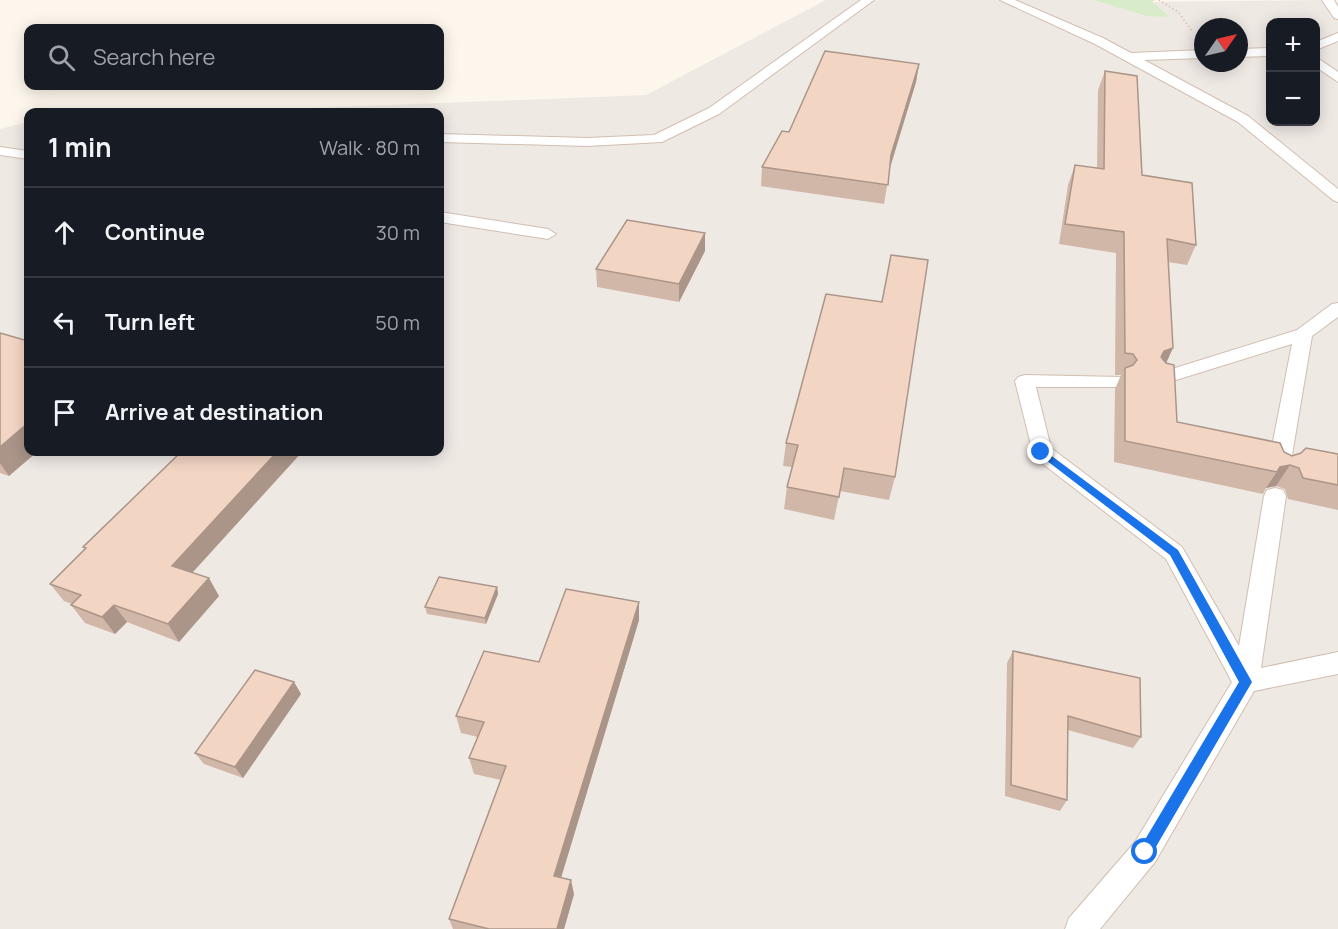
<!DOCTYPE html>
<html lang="en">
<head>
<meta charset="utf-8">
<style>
  :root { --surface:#171b24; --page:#20242c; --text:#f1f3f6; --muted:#9ea1a6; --line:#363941 }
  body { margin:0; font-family:Manrope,sans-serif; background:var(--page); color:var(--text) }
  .controls { position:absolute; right:18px; top:18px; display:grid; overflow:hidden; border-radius:12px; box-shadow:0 3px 15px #0003 }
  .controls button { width:54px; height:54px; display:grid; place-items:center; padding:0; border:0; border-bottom:2px solid var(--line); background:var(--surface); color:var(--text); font:30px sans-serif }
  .compass { position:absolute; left:1194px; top:18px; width:54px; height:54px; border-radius:50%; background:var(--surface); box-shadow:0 3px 15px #0003; rotate:56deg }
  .stop { position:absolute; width:18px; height:18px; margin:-14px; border:4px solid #1a73e8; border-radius:50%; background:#fff }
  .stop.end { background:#1a73e8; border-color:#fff; box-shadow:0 2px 6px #0008 }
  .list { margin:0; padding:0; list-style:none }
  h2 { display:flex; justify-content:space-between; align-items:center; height:78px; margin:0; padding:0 24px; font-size:26px }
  h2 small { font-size:20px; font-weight:400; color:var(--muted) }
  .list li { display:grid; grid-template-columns:39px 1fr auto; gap:18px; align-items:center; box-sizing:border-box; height:90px; padding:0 24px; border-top:2px solid var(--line) }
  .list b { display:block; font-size:22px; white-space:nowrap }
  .list em { font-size:20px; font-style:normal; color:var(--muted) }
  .icon { flex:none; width:33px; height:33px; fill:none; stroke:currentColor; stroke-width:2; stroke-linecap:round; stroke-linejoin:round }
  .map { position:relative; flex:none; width:1338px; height:929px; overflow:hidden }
  .search { position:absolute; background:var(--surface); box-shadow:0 3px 15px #0003; left:24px; top:24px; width:420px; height:66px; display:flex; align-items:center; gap:15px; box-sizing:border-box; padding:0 21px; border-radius:12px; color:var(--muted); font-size:22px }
  .panel { position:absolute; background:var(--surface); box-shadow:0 3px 15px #0003; left:24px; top:108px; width:420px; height:348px; border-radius:12px }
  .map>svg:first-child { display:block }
  .industrial { fill:#efe9e4; fill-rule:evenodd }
  .green { fill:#d8ecc9 }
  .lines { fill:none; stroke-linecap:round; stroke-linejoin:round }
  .service-casing { stroke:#d1beb0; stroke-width:2 }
  .path { stroke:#d9b8a5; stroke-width:2; stroke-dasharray:1 3; stroke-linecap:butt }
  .service { fill:#fff; fill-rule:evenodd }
  .wall { fill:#d1b7a8 }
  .shaded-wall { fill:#aa9588 }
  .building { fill:#f3d5c3; stroke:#aa9588; stroke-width:1.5 }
  .route { fill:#1a73e8 }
</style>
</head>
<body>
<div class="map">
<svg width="1338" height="929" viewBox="0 0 1338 929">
  <rect width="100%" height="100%" fill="#fdf6ec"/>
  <path class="industrial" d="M 826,0 L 1093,0 L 1146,16 L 1169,16 L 1151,2 L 1326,0 L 1338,3 L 1338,929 L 0,929 L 0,129 L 28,122 L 28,452 L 440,452 L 440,112 L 210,112 L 646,95 ZM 1270,22 L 1316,22 L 1316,122 L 1270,122 ZM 1203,27 L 1239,27 L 1239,63 L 1203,63 Z"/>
  <path class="green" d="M 1093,0 L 1155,0 L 1152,2 L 1170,17 L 1146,16 Z"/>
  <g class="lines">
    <defs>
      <path id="service" d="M 861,0 L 874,0 L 719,114 L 662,142 L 587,146 L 440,142 L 440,134 L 587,138 L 654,135 L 709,108 Z
        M 1000,0 L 1015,0 L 1103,38 L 1131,53 L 1203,50 L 1203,58 L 1144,60 L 1248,116 L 1338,189 L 1338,202 L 1333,200 L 1238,122 L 1095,44 Z
        M 1322,0 L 1334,0 L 1338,7 L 1338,19 L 1334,18 Z
        M 1338,33 L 1338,41 L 1316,50 L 1316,42 Z
        M 1270,48 L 1270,56 L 1239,57 L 1239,49 Z
        M 1316,57 L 1338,72 L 1338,82 L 1316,67 Z
        M 0,147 L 28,151 L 28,159 L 0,155 Z
        M 440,212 L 548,229 L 556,234 L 548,239 L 440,222 Z
        M 1338,303 L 1338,317 L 1312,336 L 1290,467 L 1286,472 L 1279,475 L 1272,472 L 1268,467 L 1292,344 L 1163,384 L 1156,382 L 1153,378 L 1156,374 L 1297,330 L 1332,304 Z
        M 1025,375 L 1122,377 L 1125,381 L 1122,385 L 1115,387 L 1036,387 L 1051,448 L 1182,547 L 1239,646 L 1264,496 L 1267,490 L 1275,488 L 1283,490 L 1286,496 L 1261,668 L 1338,652 L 1338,674 L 1254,691 L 1155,862 L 1100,929 L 1065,929 L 1069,918 L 1135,842 L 1232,682 L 1166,559 L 1034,457 L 1015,381 L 1018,377 Z"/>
    </defs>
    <use href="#service" class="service-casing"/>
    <path class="path" d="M 1159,0 L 1178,12 L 1193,32"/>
    <use href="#service" class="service"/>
  </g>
  <path class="wall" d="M 919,64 L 916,82 L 890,168 L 884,204 L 761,186 L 762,167 L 789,132 Z
    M 1105,71 L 1142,175 L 1196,245 L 1187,265 L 1168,262 L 1166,363 L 1177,422 L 1284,452 L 1292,456 L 1338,454 L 1338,510 L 1288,499 L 1285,489 L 1276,486 L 1266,488 L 1263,494 L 1114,462 L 1115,389 L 1121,375 L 1115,375 L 1116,253 L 1059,244 L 1068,185 L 1075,165 L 1097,168 L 1098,90 Z
    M 705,233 L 705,251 L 679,302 L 597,287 L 596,269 Z
    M 826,294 L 895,477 L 889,500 L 840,491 L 834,520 L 784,509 L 787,487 L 792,467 L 783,466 L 786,443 Z
    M 0,333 L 9,476 L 0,473 Z
    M 181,452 L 302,452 L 192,573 L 219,596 L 179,642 L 127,622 L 115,634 L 85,623 L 71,605 L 72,604 L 64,601 L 50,584 L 85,549 L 83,547 Z
    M 497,587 L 498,594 L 486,624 L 427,614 L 425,607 Z
    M 639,602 L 639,620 L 561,878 L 574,894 L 564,929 L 453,929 L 449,919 L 501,780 L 474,774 L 469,758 L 478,737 L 461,733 L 456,716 L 539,662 Z
    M 1013,651 L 1141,737 L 1133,748 L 1068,730 L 1067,800 L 1060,811 L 1005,796 L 1007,663 Z
    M 294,682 L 301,694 L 243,778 L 204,764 L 195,753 Z"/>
  <path class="shaded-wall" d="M 919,64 L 916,82 L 888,174 L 891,155 Z
    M 705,233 L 705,251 L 679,302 L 679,284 Z
    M 1173,348 L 1163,370 L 1161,357 L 1164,351 Z
    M 28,423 L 28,452 L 37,452 L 9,476 L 0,463 L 0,447 Z
    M 277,452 L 302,452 L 182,584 L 172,566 Z
    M 1290,465 L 1276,486 L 1266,488 L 1280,467 Z
    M 209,578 L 219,596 L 179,642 L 168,624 Z
    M 497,587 L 498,594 L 486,624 L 485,618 Z
    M 639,602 L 639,620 L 557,891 L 554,876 Z
    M 114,605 L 127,622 L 115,634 L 102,617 Z
    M 294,682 L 301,694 L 243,778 L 235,767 Z
    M 571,880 L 574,894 L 564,929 L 557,929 Z"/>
  <path class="building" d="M 825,51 L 919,64 L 891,155 L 888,185 L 762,167 L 782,131 L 789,132 Z
    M 1105,71 L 1137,76 L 1142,175 L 1192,183 L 1196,245 L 1167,239 L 1173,348 L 1164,351 L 1161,357 L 1166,363 L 1174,365 L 1177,422 L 1280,443 L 1284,452 L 1292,456 L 1301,453 L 1306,448 L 1338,454 L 1338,485 L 1303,478 L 1299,468 L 1290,465 L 1280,467 L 1277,472 L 1125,441 L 1125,368 L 1133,365 L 1137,360 L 1133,354 L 1125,353 L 1124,232 L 1065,224 L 1075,165 L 1104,169 Z
    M 627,220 L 705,233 L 679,284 L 596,269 Z
    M 891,255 L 928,260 L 895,477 L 844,468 L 839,497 L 787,487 L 798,445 L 786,443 L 826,294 L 882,302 Z
    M 0,333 L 28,341 L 28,423 L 0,447 Z
    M 181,452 L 277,452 L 172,566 L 209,578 L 168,624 L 114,605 L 102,617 L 71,605 L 81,595 L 50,584 L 86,548 L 83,547 Z
    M 439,577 L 497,587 L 485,618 L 425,607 Z
    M 566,589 L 639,602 L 554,876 L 571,880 L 557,929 L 489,929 L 449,919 L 506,766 L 469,758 L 484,722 L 456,716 L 484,651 L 539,662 Z
    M 1013,651 L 1140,678 L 1141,737 L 1068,716 L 1067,800 L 1011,785 Z
    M 255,670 L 294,682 L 235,767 L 195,753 Z"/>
  <path class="route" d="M 1041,448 L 1178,550 L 1252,682 L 1150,857 L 1145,859 L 1140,857 L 1138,852 L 1140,848 L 1239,682 L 1170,555 L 1038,454 L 1038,449 Z"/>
</svg>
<div class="controls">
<button>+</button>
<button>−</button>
</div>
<svg class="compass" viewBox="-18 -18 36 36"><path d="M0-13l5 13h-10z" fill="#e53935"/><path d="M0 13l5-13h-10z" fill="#9ea1a6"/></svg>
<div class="stop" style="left:1145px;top:852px"></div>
<div class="stop end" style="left:1041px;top:452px"></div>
<div class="search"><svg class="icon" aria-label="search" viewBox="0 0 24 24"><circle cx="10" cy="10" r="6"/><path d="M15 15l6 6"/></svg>Search here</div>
<section class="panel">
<h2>1 min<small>Walk · 80 m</small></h2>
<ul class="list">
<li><svg class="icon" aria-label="ahead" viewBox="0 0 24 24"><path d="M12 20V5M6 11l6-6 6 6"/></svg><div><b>Continue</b></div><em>30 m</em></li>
<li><svg class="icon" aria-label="left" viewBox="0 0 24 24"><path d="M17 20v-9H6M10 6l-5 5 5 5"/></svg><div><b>Turn left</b></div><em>50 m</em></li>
<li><svg class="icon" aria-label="arrive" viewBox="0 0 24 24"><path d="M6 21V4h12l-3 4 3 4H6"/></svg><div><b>Arrive at destination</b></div></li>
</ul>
</section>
</div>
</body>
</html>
